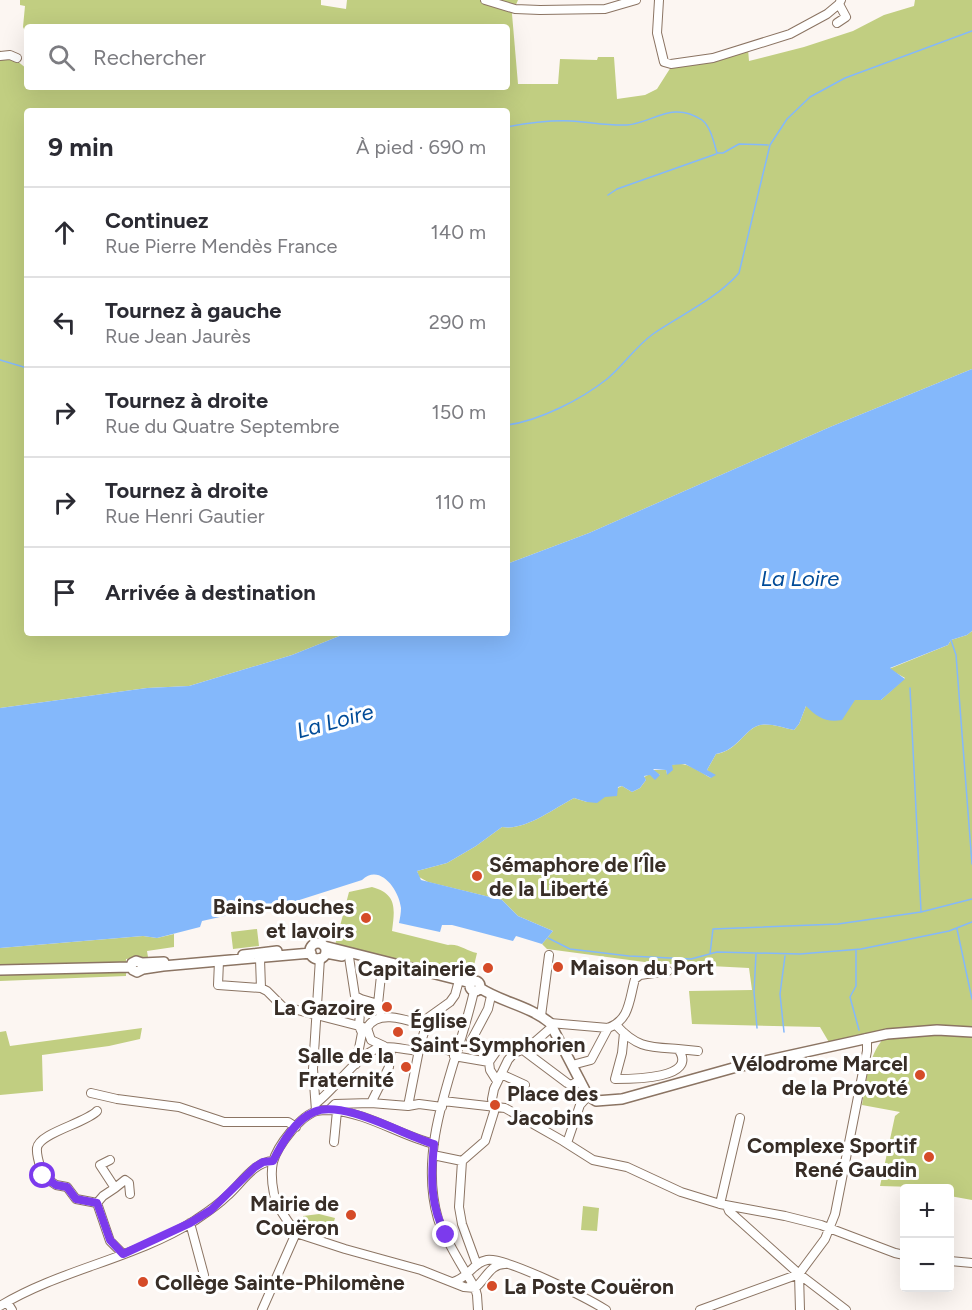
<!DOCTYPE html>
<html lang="fr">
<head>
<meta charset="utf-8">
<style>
  :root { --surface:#fff; --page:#f7f7f7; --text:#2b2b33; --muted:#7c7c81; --line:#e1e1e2 }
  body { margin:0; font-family:Figtree,sans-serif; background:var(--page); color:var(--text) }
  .controls { position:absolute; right:18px; bottom:18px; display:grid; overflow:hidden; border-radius:6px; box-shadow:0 6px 24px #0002 }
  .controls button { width:54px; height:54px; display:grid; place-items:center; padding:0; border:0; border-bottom:2px solid var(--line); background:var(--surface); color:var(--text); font:30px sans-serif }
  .stop { position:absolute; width:18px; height:18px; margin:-14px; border:4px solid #7c3aed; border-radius:50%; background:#fff }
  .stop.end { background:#7c3aed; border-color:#fff; box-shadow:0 2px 6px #0008 }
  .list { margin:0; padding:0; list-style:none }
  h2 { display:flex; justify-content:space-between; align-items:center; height:78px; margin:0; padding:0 24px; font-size:26px }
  h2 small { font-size:20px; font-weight:400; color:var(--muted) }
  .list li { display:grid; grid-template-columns:39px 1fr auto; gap:18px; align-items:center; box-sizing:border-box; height:90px; padding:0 24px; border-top:2px solid var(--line) }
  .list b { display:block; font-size:22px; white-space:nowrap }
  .list p { margin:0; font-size:20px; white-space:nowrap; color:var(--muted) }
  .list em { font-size:20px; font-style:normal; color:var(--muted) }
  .icon { flex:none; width:33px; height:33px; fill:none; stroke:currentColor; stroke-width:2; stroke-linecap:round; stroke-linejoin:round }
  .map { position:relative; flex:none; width:972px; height:1310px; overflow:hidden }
  .search { position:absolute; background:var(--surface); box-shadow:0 6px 24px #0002; left:24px; top:24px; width:486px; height:66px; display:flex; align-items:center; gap:15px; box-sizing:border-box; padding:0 21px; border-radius:6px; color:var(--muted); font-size:22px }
  .panel { position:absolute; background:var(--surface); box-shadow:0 6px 24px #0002; left:24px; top:108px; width:486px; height:528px; border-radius:6px }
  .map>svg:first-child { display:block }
  .green { fill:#c1ce81 }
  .water { fill:#84b8fb }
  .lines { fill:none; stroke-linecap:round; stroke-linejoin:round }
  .stream { stroke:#84b8fb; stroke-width:1.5 }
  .minor-casing { stroke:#8b7463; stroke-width:10 }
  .major-casing { stroke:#8b7463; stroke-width:12 }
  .minor { stroke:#fff; stroke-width:8 }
  .major { stroke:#fff; stroke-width:9 }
  .route { stroke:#7c3aed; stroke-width:8 }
  .poi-dot { fill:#d54b28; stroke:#fff; stroke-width:2 }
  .labels { text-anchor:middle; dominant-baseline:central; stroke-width:6; stroke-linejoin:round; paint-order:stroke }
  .poi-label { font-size:21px; font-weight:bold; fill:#382e27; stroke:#fff; text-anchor:end }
  .water-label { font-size:22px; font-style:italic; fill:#004b98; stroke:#fff }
</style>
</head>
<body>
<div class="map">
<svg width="972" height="1310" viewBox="0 0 972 1310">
  <rect width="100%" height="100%" fill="#fcf6f2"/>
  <path class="green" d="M 20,0 L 321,0 L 321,5 L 346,9 L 347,0 L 518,0 L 512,14 L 518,84 L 558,84 L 560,59 L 597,60 L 598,57 L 614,57 L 617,99 L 645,95 L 657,89 L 671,67 L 700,64 L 748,49 L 749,61 L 804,47 L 853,31 L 884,15 L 914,6 L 915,0 L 972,0 L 972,369 L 830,427 L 589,533 L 507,564 L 507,111 L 27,111 L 27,633 L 347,633 L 292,655 L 189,686 L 147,688 L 0,708 L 0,50 L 3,58 L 16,60 L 27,69 L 27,87 L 507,87 L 507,27 L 27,27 L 27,35 L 23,27 L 25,6 L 20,5 Z
    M 972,631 L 972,1032 L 914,1026 L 830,1044 L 820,1027 L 692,1024 L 689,991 L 752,990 L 749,968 L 652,963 L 547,949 L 542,944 L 553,931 L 518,916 L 502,900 L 428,882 L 419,877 L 417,871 L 447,863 L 476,846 L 502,827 C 525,831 553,809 574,798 L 587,802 L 622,786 L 632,792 L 640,788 L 646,780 L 644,777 L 650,774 L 660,775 L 652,770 L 666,770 L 667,774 L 672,765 C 686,760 699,772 711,778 L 707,770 L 716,754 C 738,751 744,729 760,725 C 770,723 784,728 794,730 L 799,724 L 806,706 L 855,700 L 881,700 L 905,678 L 889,669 L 948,645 L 951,640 L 967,635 Z
    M 372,887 C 397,894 395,908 392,931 L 448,945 C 458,943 467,951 477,953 L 471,978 L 335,945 L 349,892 Z
    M 257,929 L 259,946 L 233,949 L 231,932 Z
    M 174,934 L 174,947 L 147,951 L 148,957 L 126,959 L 126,976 L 0,981 L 0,948 L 143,936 L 157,938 Z
    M 142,1028 L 140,1039 L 109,1046 L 42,1055 L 43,1091 L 0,1095 L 0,1032 L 6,1031 L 10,1046 Z
    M 935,1033 L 972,1036 L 972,1200 L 950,1196 L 950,1188 L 880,1186 L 895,1116 L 900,1112 L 862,1105 C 866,1082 868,1057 883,1039 Z
    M 583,1206 L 599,1208 L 597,1231 L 581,1230 Z
    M 319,1214 L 335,1218 L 332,1228 L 329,1229 L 325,1236 L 311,1232 L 304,1225 L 303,1216 Z"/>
  <path class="water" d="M 972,369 L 972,631 L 967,635 L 951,640 L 948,645 L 890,668 L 905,679 L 881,700 L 855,700 L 842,720 C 826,723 817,717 806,706 L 799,724 L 794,730 C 784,728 770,723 760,725 C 744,729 739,750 716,754 L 707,770 L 716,775 L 711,778 L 685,764 L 672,765 L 673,770 L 667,775 L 666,770 L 653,769 L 660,775 L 655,780 L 650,775 L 644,776 L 646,780 L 640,788 L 632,792 L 622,786 L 618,787 L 617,796 L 605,797 L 597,803 L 587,802 L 574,798 C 553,809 525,831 502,827 L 476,846 L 447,863 L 417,871 L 421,880 L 502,900 L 518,916 L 553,931 L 542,944 L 516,936 L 513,941 L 452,925 L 442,925 L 440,932 L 399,923 C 400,918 401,913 401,908 C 399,890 380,863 362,880 L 249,916 L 247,911 L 202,921 L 200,927 L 157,938 L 143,936 L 0,948 L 0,708 L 147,688 L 189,686 L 292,655 L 347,633 L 507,633 L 507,564 L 589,533 L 830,427 Z"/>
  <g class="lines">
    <path class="stream" d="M 507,127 C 528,123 549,120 571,121 C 590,122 608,126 627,125 C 653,123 672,100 702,120 C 711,127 714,143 717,153 L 723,153 L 739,144 L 768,145
      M 608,195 L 617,189 L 716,154
      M 0,360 L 27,368
      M 507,425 C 539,421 582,399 607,379 C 623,366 635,347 653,334 C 682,314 715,300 739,273 L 770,145 L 787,119 L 810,97 L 845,78 L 972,31
      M 951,640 L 956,655 L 972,864
      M 910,688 L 921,911
      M 957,929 L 972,999
      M 548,938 L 570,949 L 629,956 L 691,959 L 717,952 L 800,954 L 861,949 L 949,931 L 972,922
      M 856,950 L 856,986 L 850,997 L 859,1030
      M 710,954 L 713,929 L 838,924 L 921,912 L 972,899
      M 756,954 L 754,992 L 757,1028
      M 784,1032 L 780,994 L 785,956"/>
    <defs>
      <path id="minor" d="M 485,0 L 515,9 L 540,10 L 605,9 L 636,0
        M 659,0 L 657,33 L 664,62 L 671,64 L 713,58 L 790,34 L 827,14 L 839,4 L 841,0
        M 837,23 L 846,17 L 839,4
        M 0,56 L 10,55 L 17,58
        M 349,957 L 355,996 L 361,999 L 359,1026 L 362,1033 L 356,1064
        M 260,959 L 261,988
        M 219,961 L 218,985 L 261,988
        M 261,988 L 267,991 L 282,1006 L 367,1028
        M 474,991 C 458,1064 416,1143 438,1219 C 444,1238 464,1269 475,1288 L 477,1295 L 478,1310
        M 491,996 L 488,1009 L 471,1041 L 485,1045 L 496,1052 L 489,1062 L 490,1070 L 497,1081
        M 361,999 L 378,1004
        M 541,1016 L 549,955
        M 381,1017 L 378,1004 L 382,966
        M 550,1023 L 608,1028 C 630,1020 629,1000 635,979 L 640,975 L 668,971
        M 616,1025 C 637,1048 649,1047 678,1049 C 700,1079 632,1079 615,1079 L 622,1053 L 624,1033
        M 421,1041 L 456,1053
        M 384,1046 L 371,1040 L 367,1028 C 378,1008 409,1021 426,1026
        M 678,1049 L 698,1051
        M 523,1050 L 567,1083 L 571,1085 L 580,1080
        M 454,1056 L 489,1062
        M 572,1065 L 591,1060 L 608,1028
        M 501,1074 L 525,1085
        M 91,1093 L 117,1099 L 179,1107 L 224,1122 L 288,1122 L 296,1127
        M 443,1101 L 505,1108 L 563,1141 L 593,1160 L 627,1167 L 681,1192 L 720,1204 L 785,1216 L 821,1225 L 895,1253 L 904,1255
        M 316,1103 C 335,1090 362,1047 385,1047 C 396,1047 408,1050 418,1051
        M 371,1103 L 389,1067 L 391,1048
        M 408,1106 L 420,1045 L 429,1017 L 450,1002 L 455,995 L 458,984
        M 329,1110 L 335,1104 L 371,1103 L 408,1106 L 419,1104 L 442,1107
        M 97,1111 C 86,1123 39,1133 37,1148 C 36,1157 41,1168 43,1176 L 56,1185 L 67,1187 L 76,1199 L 97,1203 L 110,1241 L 123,1254
        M 316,1111 L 313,1069 L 320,958
        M 334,1142 L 337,1111
        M 567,1143 L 580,1105 L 588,1096
        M 433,1155 L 462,1161
        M 115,1188 L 125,1180 L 129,1183 L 130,1194
        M 97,1203 L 103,1196 L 115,1188 L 100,1165 L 110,1160
        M 720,1204 L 740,1118
        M 727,1206 L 729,1211 L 799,1274 L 846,1310
        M 190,1223 L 204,1275
        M 296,1233 C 288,1221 277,1208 274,1194 C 272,1184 271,1171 273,1162 C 277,1146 301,1115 317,1111 C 320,1110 327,1110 330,1110 C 369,1113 398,1135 434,1144
        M 296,1233 L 345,1249 L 421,1270 L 464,1287 L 475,1288
        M 950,1261 L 972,1263
        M 477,1265 L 462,1224 L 459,1207 L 462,1161 L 485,1141 L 494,1112 L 492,1099 L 494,1089 L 508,1060 L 514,1053 L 529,1047 L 553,1026
        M 799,1274 L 800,1310
        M 453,1282 C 470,1277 472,1263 487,1260 C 506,1257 587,1298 606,1310
        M 475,1288 C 486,1279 490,1264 505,1264
        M 7,1302 L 12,1310
        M 0,1306 C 61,1269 134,1259 194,1221 C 206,1213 217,1206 227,1196 C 241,1184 253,1162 273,1161
        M 262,1310 L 296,1233
        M 700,1310 L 799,1274 L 825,1239 L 835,1214 L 867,1051 L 867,1038"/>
      <path id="major" d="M310 951a8 8 0 1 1 16 0a8 8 0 1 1-16 0Z
        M 324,946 L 471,983
        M 326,953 L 342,956
        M 243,955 L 277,951
        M 131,967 L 132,963 L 136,961 L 142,963 L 164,962
        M 0,970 L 131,967 L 133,970 L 137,972 L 143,969 L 163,966 L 311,953
        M470 986a5 5 0 1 1 10 0a5 5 0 1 1-10 0Z
        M 480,988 C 501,1002 530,1006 550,1023 L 588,1096 L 596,1101 L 622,1099 L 733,1068 L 887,1034 L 937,1030 L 972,1032"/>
    </defs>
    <use href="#minor" class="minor-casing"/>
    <use href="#major" class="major-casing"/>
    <use href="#minor" class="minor"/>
    <use href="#major" class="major"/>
  </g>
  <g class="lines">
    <path class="route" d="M 43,1176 L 56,1185 L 67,1187 L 76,1199 L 97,1203 L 110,1240 L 123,1254 L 190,1223 L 211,1210 L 255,1167 L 263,1162 L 273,1161 C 282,1143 295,1120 314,1112 C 343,1099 405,1136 434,1144 C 431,1176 430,1207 446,1235"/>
  </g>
  <g class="poi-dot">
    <circle cx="477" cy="876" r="6"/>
    <circle cx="366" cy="918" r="6"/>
    <circle cx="558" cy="967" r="6"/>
    <circle cx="488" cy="968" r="6"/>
    <circle cx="387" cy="1007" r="6"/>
    <circle cx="398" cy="1032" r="6"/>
    <circle cx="406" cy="1067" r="6"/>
    <circle cx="920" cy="1075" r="6"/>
    <circle cx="495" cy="1105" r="6"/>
    <circle cx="929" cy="1157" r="6"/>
    <circle cx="351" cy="1215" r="6"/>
    <circle cx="143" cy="1282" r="6"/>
    <circle cx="492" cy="1286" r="6"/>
  </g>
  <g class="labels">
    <g class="poi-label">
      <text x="489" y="864" text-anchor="start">Sémaphore de l’Île<tspan x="489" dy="24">de la Liberté</tspan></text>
      <text x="354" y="906">Bains-douches<tspan x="354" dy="24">et lavoirs</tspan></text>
      <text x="570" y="967" text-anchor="start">Maison du Port</text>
      <text x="476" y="968">Capitainerie</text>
      <text x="375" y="1007">La Gazoire</text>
      <text x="410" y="1020" text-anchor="start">Église<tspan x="410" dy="24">Saint-Symphorien</tspan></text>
      <text x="394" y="1055">Salle de la<tspan x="394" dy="24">Fraternité</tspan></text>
      <text x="908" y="1063">Vélodrome Marcel<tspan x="908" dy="24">de la Provoté</tspan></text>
      <text x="507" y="1093" text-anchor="start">Place des<tspan x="507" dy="24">Jacobins</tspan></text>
      <text x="917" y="1145">Complexe Sportif<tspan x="917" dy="24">René Gaudin</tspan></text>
      <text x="339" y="1203">Mairie de<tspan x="339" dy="24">Couëron</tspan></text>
      <text x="155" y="1282" text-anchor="start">Collège Sainte-Philomène</text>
      <text x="504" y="1286" text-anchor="start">La Poste Couëron</text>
    </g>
    <g class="water-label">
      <text x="800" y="578">La Loire</text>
      <text transform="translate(335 721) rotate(-15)">La Loire</text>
    </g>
  </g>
</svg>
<div class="controls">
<button>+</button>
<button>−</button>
</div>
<div class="stop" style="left:43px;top:1176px"></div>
<div class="stop end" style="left:446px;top:1235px"></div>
<div class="search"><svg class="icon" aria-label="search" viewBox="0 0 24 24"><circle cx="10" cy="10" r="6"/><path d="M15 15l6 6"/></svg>Rechercher</div>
<section class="panel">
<h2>9 min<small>À pied · 690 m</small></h2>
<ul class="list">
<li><svg class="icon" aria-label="ahead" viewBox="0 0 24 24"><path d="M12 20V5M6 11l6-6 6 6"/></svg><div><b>Continuez</b><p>Rue Pierre Mendès France</p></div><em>140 m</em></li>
<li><svg class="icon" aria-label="left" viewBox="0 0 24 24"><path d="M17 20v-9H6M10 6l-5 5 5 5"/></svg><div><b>Tournez à gauche</b><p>Rue Jean Jaurès</p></div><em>290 m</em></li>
<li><svg class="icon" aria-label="right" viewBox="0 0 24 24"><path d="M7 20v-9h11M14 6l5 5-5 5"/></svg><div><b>Tournez à droite</b><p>Rue du Quatre Septembre</p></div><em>150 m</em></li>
<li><svg class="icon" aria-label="right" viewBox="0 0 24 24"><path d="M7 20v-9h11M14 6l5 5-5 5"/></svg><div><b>Tournez à droite</b><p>Rue Henri Gautier</p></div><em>110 m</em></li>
<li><svg class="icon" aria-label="arrive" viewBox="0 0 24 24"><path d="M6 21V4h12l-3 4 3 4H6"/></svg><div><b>Arrivée à destination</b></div></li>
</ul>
</section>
</div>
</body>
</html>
